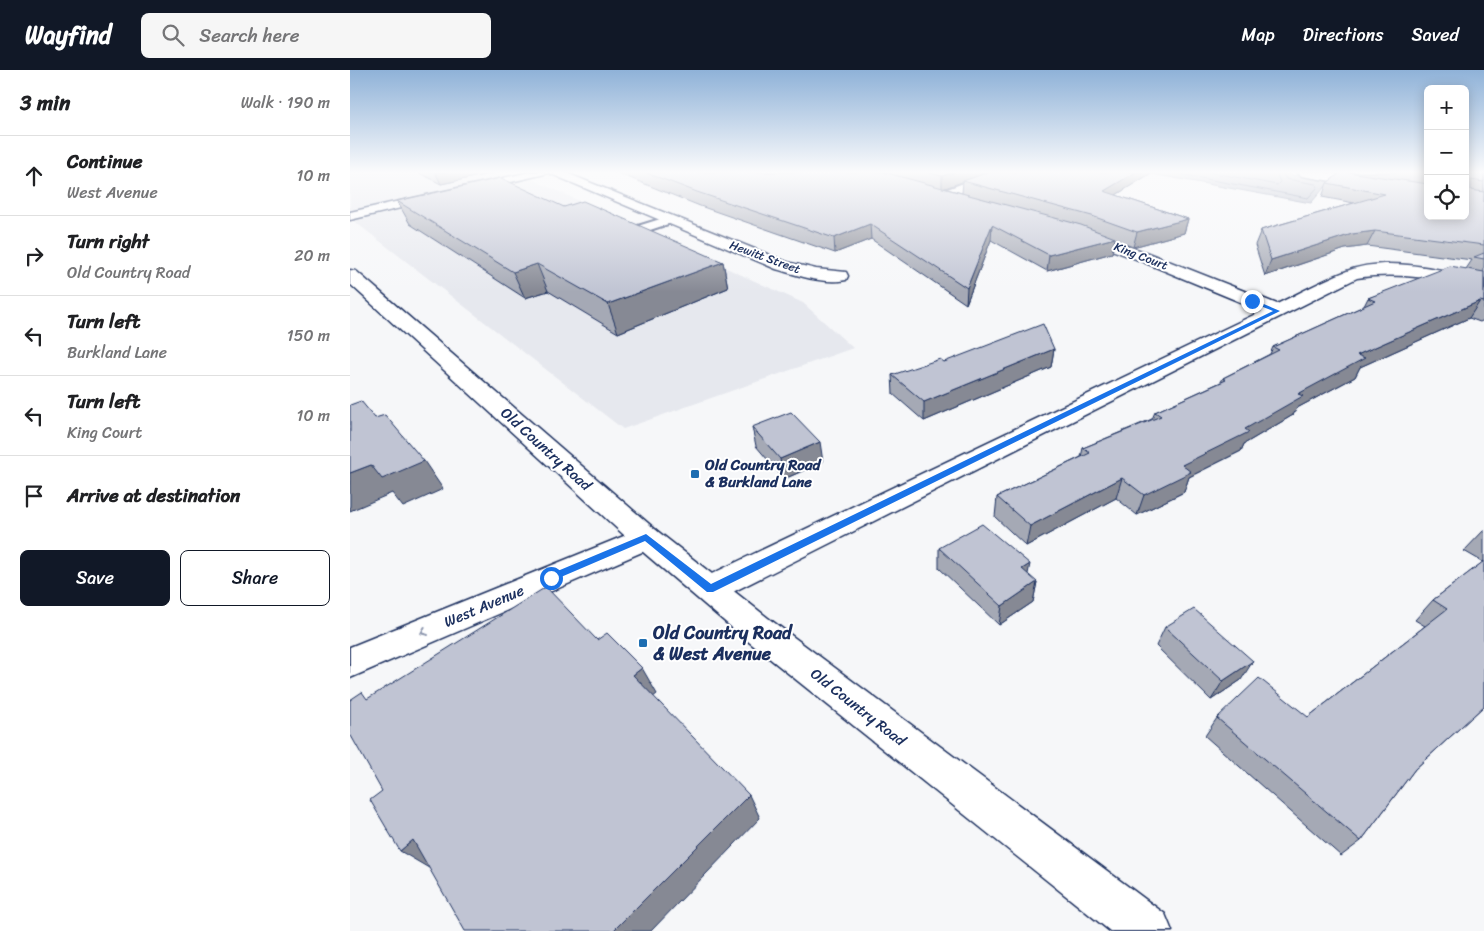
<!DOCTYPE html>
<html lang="en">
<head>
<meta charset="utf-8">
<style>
  :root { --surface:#fff; --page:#f6f6f6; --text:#202124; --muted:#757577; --line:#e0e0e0; --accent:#111827 }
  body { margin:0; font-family:Sriracha,sans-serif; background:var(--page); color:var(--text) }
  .controls { position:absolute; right:15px; top:15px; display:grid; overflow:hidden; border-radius:8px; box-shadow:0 2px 12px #0003 }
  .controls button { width:45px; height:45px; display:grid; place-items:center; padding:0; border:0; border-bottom:1px solid var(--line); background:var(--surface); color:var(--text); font:25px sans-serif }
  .stop { position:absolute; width:15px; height:15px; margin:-11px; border:4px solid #1a73e8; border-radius:50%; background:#fff }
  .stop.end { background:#1a73e8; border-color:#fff; box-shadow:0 1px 5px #0008 }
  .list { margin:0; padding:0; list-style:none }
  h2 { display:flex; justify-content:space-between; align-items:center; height:65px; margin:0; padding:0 20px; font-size:21px }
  h2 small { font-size:16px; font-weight:400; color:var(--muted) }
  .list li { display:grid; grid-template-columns:32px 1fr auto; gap:15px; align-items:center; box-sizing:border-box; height:80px; padding:0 20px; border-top:1px solid var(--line) }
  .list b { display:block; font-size:19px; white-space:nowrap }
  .list p { margin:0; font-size:16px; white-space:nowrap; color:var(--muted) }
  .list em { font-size:16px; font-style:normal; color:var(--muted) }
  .actions { display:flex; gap:10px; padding:15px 20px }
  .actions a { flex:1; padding:11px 0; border:1px solid var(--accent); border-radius:8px; text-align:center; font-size:18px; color:var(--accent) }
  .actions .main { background:var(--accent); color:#fff }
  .icon { flex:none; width:28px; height:28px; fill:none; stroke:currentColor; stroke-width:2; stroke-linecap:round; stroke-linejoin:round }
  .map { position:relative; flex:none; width:1134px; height:861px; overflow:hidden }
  header { display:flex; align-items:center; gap:30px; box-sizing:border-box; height:70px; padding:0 25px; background:var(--accent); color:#fff }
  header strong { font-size:24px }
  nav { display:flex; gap:28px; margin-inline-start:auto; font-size:18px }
  .search { width:350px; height:45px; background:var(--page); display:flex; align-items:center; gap:12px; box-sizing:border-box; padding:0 18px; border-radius:8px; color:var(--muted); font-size:19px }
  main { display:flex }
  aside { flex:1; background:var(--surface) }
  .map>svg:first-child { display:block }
  .built { fill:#e6e8ee }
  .water { fill:#a9b0c1; stroke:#707c99 }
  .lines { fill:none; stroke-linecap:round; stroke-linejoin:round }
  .shore { stroke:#546386; stroke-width:1 }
  .service-casing { stroke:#1b2f5e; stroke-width:4 }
  .minor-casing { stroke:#1b2f5e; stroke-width:3 }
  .primary-casing { stroke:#1b2f5e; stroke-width:3 }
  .service { fill:#fff; fill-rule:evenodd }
  .minor { fill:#fff; fill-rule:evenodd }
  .primary { fill:#fff; fill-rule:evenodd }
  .wall { fill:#a5a9b5; stroke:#1b2f5e; fill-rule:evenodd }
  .shaded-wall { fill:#868994; stroke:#1b2f5e }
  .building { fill:#c0c4d3; stroke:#1b2f5e }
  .oneway { stroke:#8d97ae }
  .route { fill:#1a73e8 }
  .poi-dot { fill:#1f6fb2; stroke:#fff; stroke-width:2 }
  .labels { text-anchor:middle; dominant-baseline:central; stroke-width:4; stroke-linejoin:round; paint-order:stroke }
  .far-street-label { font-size:12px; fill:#1b2f5e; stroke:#fff }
  .street-label { font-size:15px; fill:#1b2f5e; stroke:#fff }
  .poi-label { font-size:15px; font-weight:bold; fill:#1b2f5e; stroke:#fff; text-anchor:start }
  .near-poi-label { font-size:18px; font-weight:bold; fill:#1b2f5e; stroke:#fff; text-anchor:start }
</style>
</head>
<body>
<header>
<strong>Wayfind</strong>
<div class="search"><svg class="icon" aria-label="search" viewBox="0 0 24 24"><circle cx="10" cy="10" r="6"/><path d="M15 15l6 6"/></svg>Search here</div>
<nav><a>Map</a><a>Directions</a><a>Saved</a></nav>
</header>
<main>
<aside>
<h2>3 min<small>Walk · 190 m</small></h2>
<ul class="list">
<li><svg class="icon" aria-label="ahead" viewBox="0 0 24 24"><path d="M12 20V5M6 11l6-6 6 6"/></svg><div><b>Continue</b><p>West Avenue</p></div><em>10 m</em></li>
<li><svg class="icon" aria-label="right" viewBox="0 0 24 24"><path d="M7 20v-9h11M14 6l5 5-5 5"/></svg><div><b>Turn right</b><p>Old Country Road</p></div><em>20 m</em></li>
<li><svg class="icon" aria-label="left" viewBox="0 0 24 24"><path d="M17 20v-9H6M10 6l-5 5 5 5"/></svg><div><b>Turn left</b><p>Burkland Lane</p></div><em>150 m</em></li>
<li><svg class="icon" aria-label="left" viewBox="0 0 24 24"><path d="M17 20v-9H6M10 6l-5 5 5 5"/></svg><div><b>Turn left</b><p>King Court</p></div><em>10 m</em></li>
<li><svg class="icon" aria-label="arrive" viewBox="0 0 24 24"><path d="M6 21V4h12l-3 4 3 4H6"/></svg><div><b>Arrive at destination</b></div></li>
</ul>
<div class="actions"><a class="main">Save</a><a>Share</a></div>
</aside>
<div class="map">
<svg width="1134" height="861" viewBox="0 0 1134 861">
  <rect width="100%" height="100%" fill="#f6f7f9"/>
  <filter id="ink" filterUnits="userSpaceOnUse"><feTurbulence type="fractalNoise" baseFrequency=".02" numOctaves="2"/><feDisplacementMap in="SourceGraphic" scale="10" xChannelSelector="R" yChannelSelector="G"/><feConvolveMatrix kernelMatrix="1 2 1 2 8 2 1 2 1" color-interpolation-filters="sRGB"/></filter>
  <g filter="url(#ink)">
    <path class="built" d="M 0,102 L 166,102 L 453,233 L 503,278 L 273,359 L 0,148 Z"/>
    <path class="water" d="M 805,102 L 924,102 L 980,111 L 961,133 L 802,104 Z"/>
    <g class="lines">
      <path class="shore" d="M 819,102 L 958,128 L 968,117 L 966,114 L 936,109 L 932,102
        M 859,102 L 927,115 L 930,112 L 926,102"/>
      <defs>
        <path id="service" d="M 320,146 L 324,148 L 326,150 L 324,152 L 282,166 L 276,162 L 278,159 Z"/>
        <path id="minor" d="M 180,102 L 214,102 L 437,192 L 466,199 L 496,202 L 498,206 L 496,210 C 474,215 447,205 426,199 L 199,103 L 0,150 L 0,142 Z
          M 644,102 L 660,102 L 658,105 L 599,128 L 589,128 L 587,125 L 589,122 Z
          M 946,102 L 971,102 L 1078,119 L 1078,127 L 952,106 Z
          M 729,159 L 798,183 L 927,234 C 950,223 973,210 997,201 C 1037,185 1093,200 1134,209 L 1134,219 C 1092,210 1051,201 1007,208 L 371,528 L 360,531 L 349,528 L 344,519 L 349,510 L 912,241 L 786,189 L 724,166 L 722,163 L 724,160 Z
          M 296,457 L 306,460 L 311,468 L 306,476 L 0,608 L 0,577 Z"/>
        <path id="primary" d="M 0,200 L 6,201 L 306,460 L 418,548 L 815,844 L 822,861 L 760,861 L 394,568 L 286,476 L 0,214 Z"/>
      </defs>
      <use href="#service" class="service-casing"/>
      <use href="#minor" class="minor-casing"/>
      <use href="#primary" class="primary-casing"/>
      <use href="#service" class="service"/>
      <use href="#minor" class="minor"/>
      <use href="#primary" class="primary"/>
    </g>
    <path class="wall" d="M 67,102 L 148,102 L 91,114 Z
      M 265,102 L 803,102 L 766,125 L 838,149 L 834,163 L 783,177 L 764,170 L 762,183 L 697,201 L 641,170 L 616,234 L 521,169 L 485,183 L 350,136 ZM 613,111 L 612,123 L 594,118 Z
      M 992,102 L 1078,102 L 1078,146 L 1115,102 L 1134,102 L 1134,250 L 1130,252 L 1119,248 L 1010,297 L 1005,307 L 947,338 L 943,345 L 894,374 L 891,381 L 839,407 L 834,422 L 787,445 L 766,428 L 676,476 L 645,447 L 647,427 L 731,387 L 733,378 L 802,349 L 805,342 L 871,312 L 873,308 L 920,284 L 923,277 L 1014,236 L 1018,228 L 1116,199 L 1122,190 L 1017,176 L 995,179 L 915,206 L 905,175 L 911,160 L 1004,133 L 972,127 L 977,113 Z
      M 47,131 L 214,137 L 373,192 L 378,218 L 268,263 L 198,221 L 175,228 L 60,154 Z
      M 704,279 L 701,297 L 574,351 L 543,324 L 542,305 L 594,292 Z
      M 402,357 L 473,392 L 434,409 L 406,376 Z
      M 1134,460 L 1134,636 L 1065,699 L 1011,771 L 991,786 L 855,666 L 867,648 L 958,647 L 1075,556 L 1065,550 L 1083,530 L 1133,492 L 1114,481 Z
      M 589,478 L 687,512 L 683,532 L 649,555 L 589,498 Z
      M 815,557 L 891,610 L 861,630 L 806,576 Z"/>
    <path class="shaded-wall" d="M 85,102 L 148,102 L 91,114 Z
      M 605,102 L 640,102 L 592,119 L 592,106 Z
      M 786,102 L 803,102 L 751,134 L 754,121 Z
      M 838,149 L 834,163 L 783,177 L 787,162 Z
      M 520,154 L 521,169 L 485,183 L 484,168 Z
      M 642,155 L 641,170 L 616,234 L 617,218 Z
      M 1025,161 L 1017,176 L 995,179 L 915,206 L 921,190 L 1002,164 Z
      M 765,168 L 762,183 L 697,201 L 699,185 Z
      M 373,192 L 378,218 L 268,263 L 258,234 Z
      M 187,194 L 198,221 L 175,228 L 163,202 Z
      M 1130,231 L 1119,248 L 1010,297 L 1005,307 L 947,338 L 943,345 L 894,374 L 891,381 L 839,407 L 834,422 L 787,445 L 794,425 L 832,395 L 948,324 L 1007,285 Z
      M 704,279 L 701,297 L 574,351 L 574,332 Z
      M 470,372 L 473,392 L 434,409 L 430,389 Z
      M 74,391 L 93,419 L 53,437 L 42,423 L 0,441 L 0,403 L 21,395 Z
      M 772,408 L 766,428 L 676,476 L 680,456 Z
      M 680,494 L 676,514 L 672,499 Z
      M 687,512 L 683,532 L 649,555 L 652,536 Z
      M 903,591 L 891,610 L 861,630 L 873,611 Z
      M 292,598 L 307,624 L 298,631 L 283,605 Z
      M 399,725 L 410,748 L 301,861 L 263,861 Z
      M 63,770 L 84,801 L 50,781 Z"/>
    <path class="building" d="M 294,102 L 533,102 L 731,155 L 765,168 L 699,185 L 642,155 L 617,218 L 520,154 L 484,168 L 347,122 Z
      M 576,102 L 605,102 L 592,106 Z
      M 639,102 L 786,102 L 754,121 L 838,149 L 787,162 L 742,146 L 613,111 Z
      M 992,102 L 998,102 L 1078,114 L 1078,146 L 1115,146 L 1115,102 L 1134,102 L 1134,112 L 1121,110 L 1121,120 L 1134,122 L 1134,175 L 1025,161 L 1002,164 L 921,190 L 911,160 L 1035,124 L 977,113 Z
      M 151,108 L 214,137 L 233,131 L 373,192 L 258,234 L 187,194 L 163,202 L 47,131 Z
      M 1134,183 L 1134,189 L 1124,187 Z
      M 1100,196 L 1134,202 L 1134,232 L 1130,231 L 1007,285 L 1015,288 L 948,324 L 953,326 L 895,359 L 899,362 L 832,395 L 841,402 L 794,425 L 772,408 L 680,456 L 647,427 L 740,383 L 733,378 L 811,346 L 805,342 L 876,310 L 873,308 L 929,280 L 923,277 L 1025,231 L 1018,228 Z
      M 693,254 L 704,279 L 574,332 L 542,305 L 590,289 L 594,292 Z
      M 11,331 L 25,348 L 35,345 L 74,391 L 32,409 L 21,395 L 0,403 L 0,335 Z
      M 441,342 L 470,372 L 430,389 L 402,357 Z
      M 632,454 L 680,494 L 672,499 L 687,512 L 652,536 L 589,478 Z
      M 1134,491 L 1134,636 L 1065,699 L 1011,771 L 867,648 L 909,608 L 958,647 L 1097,539 L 1083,530 Z
      M 196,517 L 247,570 L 257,563 L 292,598 L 283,605 L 399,725 L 263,861 L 115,861 L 63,770 L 50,781 L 20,730 L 32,721 L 0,664 L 0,630 L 12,622 L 17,629 Z
      M 844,539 L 903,591 L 873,611 L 815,557 Z"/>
    <defs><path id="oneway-chevron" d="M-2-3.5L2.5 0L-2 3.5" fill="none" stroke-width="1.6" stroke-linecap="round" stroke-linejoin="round" transform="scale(1.25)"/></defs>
    <use class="oneway" href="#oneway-chevron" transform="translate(74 562) rotate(157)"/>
  </g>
  <linearGradient id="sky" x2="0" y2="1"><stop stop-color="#8fb2d8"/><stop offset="0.46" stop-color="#fbfbfc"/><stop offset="1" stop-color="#fbfbfc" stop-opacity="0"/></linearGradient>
  <rect width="1134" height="222" fill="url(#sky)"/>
  <path class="route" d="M 902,229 L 930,241 L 363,522 L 357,522 L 295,471 L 204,510 L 201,511 L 196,508 L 198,505 L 296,464 L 361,514 L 923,241 L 900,232 Z"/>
  <g class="poi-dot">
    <rect x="340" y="399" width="10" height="10" rx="2.5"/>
    <rect x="288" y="568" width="10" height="10" rx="2.5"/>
  </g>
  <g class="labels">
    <g class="far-street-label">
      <text transform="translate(791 186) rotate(21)">King Court</text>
      <text transform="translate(415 187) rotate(20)">Hewitt Street</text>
    </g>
    <g class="street-label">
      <text transform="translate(196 379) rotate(42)">Old Country Road</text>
      <text transform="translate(134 536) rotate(-23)">West Avenue</text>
      <text transform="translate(508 637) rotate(38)">Old Country Road</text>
    </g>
    <g class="poi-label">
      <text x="355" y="395">Old Country Road<tspan x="355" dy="17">&amp; Burkland Lane</tspan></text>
    </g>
    <g class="near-poi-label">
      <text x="303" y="563">Old Country Road<tspan x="303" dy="21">&amp; West Avenue</tspan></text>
    </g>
  </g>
</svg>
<div class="controls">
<button>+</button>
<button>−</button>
<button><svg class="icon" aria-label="locate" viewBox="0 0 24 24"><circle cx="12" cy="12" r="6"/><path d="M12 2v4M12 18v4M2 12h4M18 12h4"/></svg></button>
</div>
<div class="stop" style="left:201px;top:508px"></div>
<div class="stop end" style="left:902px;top:231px"></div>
</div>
</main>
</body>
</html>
